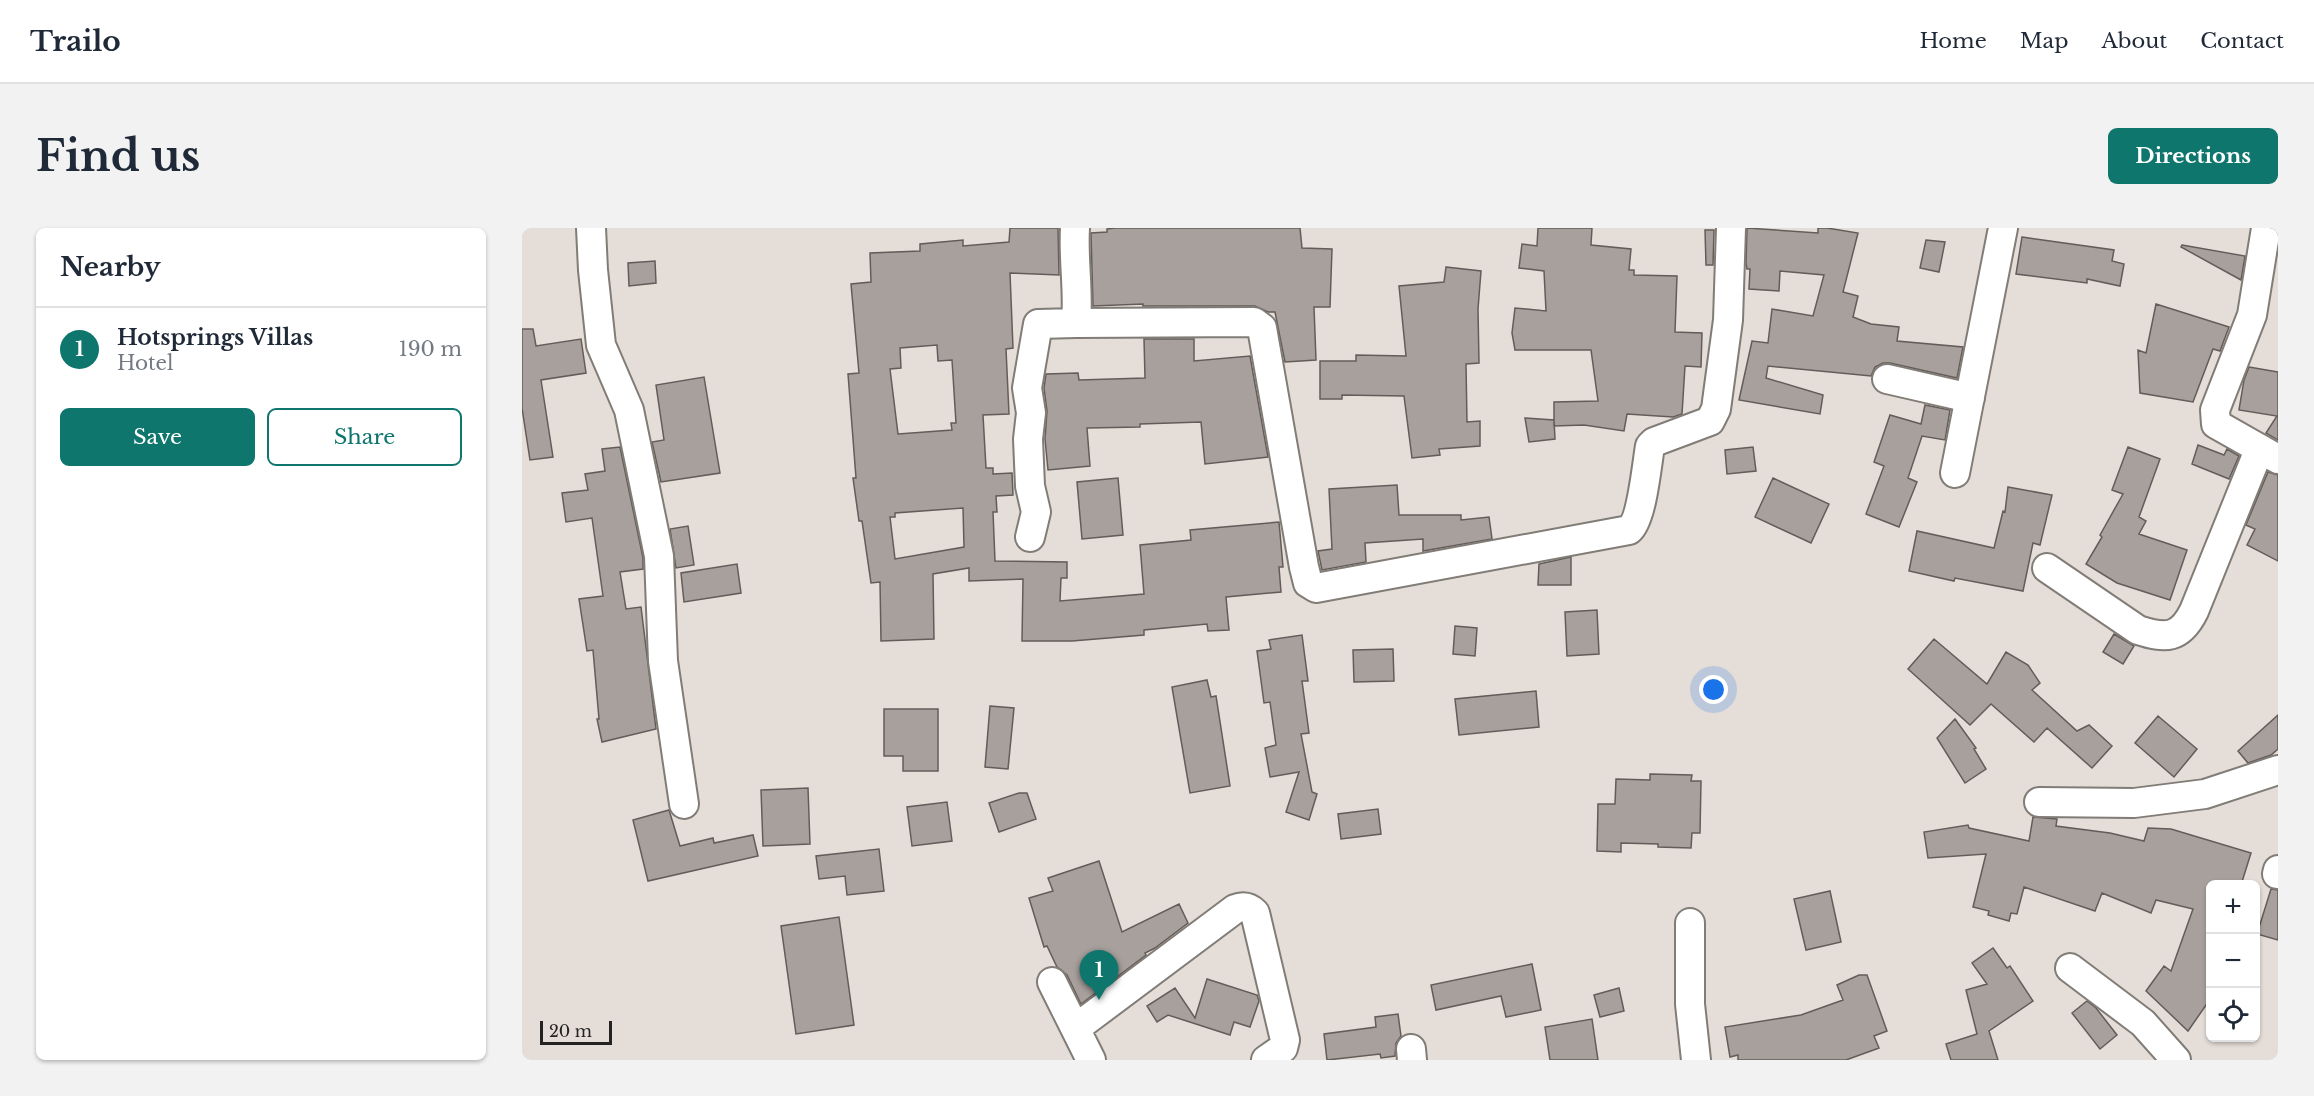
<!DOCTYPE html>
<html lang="en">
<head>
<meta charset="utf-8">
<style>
  :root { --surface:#fff; --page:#f2f2f3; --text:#1f2937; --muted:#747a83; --line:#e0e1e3; --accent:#0f766e }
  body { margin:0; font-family:"Libre Baskerville",serif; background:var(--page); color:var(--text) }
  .controls { position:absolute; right:18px; bottom:18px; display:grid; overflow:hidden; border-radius:9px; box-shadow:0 2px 4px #0004 }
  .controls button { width:54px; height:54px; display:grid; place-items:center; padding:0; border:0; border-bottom:2px solid var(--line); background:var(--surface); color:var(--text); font:30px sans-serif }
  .scale { position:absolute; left:18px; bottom:15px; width:72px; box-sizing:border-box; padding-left:6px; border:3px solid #252321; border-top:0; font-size:16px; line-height:21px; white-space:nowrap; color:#252321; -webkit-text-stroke:4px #e4ddd8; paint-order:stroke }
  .you { position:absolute; left:1192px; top:462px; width:21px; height:21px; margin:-15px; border:4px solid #fff; border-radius:50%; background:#1a73e8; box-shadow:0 0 0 9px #1a73e833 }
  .badge { display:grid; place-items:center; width:39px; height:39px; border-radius:50%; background:var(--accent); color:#fff; font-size:20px; font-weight:700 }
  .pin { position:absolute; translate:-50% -50px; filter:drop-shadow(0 2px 3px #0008) }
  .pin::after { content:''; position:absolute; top:32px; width:21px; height:18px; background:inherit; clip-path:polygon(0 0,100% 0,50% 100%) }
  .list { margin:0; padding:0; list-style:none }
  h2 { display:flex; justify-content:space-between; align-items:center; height:78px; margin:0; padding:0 24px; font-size:26px }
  h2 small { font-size:20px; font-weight:400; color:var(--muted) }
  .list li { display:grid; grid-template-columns:39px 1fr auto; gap:18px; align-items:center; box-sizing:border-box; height:84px; padding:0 24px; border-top:2px solid var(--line) }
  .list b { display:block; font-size:22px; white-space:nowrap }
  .list p { margin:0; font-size:20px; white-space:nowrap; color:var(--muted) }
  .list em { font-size:20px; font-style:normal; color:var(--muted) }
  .actions { display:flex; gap:12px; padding:18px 24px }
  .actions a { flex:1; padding:14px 0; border:2px solid var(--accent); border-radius:9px; text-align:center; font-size:21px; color:var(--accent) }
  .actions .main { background:var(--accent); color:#fff }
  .icon { flex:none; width:33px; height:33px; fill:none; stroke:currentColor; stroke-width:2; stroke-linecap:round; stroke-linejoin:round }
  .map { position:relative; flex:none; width:1756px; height:832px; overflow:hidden; border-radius:9px }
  header { display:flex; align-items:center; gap:36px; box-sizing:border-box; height:84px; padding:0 30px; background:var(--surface); border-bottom:2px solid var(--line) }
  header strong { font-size:28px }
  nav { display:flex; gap:33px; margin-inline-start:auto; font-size:21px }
  .intro { display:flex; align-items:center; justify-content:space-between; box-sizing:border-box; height:144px; padding:0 36px }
  h1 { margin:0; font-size:42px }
  .button { padding:15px 27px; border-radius:9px; background:var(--accent); color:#fff; font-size:21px; font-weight:700 }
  main { display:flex; gap:36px; padding:0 36px }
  aside { flex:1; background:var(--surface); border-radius:9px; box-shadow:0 2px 4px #0004 }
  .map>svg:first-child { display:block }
  .building { fill:#a8a09d; stroke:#635c59; stroke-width:1.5; fill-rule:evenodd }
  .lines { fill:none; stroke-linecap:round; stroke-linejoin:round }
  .minor-casing { stroke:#817c76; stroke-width:32 }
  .minor { stroke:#fff; stroke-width:28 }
</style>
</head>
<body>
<header>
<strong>Trailo</strong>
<nav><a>Home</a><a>Map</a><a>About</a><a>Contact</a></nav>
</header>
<div class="intro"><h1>Find us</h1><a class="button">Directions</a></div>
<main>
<aside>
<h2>Nearby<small></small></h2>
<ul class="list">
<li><span class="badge">1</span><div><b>Hotsprings Villas</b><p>Hotel</p></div><em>190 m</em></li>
</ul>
<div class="actions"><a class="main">Save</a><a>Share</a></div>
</aside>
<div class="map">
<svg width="1756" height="832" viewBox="0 0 1756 832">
  <rect width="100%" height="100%" fill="#e4ddd8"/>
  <path class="building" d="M 488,0 L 536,0 L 537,47 L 488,45 L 491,120 L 484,121 L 487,186 L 461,187 L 464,240 L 471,240 L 471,246 L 490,245 L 491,267 L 474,268 L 475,284 L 471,284 L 473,333 L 545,334 L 545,350 L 539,350 L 538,373 L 622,366 L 618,317 L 669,312 L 668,302 L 757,294 L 761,339 L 757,339 L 759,364 L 704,369 L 707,402 L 686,403 L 685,396 L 622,402 L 622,407 L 550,413 L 500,413 L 501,351 L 447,353 L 447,340 L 411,346 L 412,411 L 359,413 L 358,354 L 349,355 L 340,293 L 337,293 L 331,250 L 334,250 L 326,146 L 337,145 L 329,56 L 349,54 L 348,25 L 398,23 L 398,16 L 441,12 L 441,18 L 487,14 ZM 415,117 L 416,133 L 430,132 L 434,195 L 429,195 L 430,202 L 376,206 L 368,141 L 379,140 L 378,120 ZM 441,280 L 442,319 L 373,331 L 368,289 L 373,289 L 373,285 Z
    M 593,0 L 778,0 L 780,20 L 810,21 L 808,79 L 792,79 L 794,132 L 763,134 L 753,84 L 746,84 L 733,78 L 621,78 L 621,76 L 571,78 L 569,5 L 585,4 L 585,1 Z
    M 1016,0 L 1070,0 L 1069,17 L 1109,21 L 1107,42 L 1112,42 L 1112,47 L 1155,48 L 1153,104 L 1180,105 L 1179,139 L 1163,138 L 1160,186 L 1151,189 L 1105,186 L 1102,203 L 1062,197 L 1032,198 L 1032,174 L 1076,173 L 1069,122 L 993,122 L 990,105 L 993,80 L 1024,83 L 1022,43 L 997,40 L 1000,16 L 1015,18 Z
    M 1225,0 L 1296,5 L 1296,0 L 1305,0 L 1336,5 L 1321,64 L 1336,68 L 1331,89 L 1349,96 L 1377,99 L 1375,113 L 1441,119 L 1435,150 L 1368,135 L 1361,135 L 1353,139 L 1349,148 L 1246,138 L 1244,150 L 1301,167 L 1298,186 L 1217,172 L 1230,113 L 1246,115 L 1250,81 L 1291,88 L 1302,47 L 1258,43 L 1257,63 L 1227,61 L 1228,41 L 1225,41 L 1224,35 Z
    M 1183,2 L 1192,2 L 1191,37 L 1184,37 Z
    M 1500,9 L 1592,22 L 1590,33 L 1602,36 L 1598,58 L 1565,51 L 1565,55 L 1494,46 Z
    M 1404,12 L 1423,14 L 1417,44 L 1398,40 Z
    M 1660,17 L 1723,28 L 1719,52 L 1659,19 Z
    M 133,33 L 134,55 L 107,58 L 106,35 Z
    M 924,39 L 959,43 L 956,81 L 957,135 L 944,136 L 945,194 L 958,193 L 958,218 L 917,221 L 918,227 L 890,230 L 882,168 L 820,167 L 820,171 L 798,171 L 798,133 L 834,133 L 834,127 L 884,128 L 877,58 L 922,54 Z
    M 1634,76 L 1707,99 L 1698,123 L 1691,121 L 1671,174 L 1618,165 L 1616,122 L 1624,125 Z
    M 0,101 L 11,101 L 14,118 L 59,111 L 64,145 L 19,152 L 31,229 L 8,232 L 0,180 Z
    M 622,111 L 672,111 L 672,133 L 728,128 L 746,229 L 683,236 L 679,194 L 618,196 L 618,199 L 565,200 L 568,238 L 526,242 L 523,211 L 525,183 L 522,160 L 524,146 L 556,145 L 557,152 L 623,150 Z
    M 1727,139 L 1756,144 L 1756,212 L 1744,205 L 1755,188 L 1717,182 L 1722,152 Z
    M 182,149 L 198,245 L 139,254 L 130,214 L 142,212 L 134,157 Z
    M 1403,177 L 1428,182 L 1423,212 L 1400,208 L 1386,250 L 1395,254 L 1377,299 L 1344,286 L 1362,238 L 1352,234 L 1368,187 L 1399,196 Z
    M 1003,190 L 1032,192 L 1033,211 L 1007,214 Z
    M 1676,217 L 1702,227 L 1705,221 L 1717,228 L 1707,251 L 1670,236 Z
    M 98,219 L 121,330 L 121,341 L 98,344 L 104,381 L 119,379 L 134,501 L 80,514 L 75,491 L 77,491 L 71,422 L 65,423 L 57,371 L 81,368 L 70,290 L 44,294 L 40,265 L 66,262 L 63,246 L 83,243 L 80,221 Z
    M 1231,219 L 1234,243 L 1205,246 L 1203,222 Z
    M 1606,219 L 1638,231 L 1617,289 L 1624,293 L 1617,306 L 1665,322 L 1648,372 L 1595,355 L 1564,336 L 1580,309 L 1578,307 L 1601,266 L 1590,262 Z
    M 1746,244 L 1756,247 L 1756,333 L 1725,317 L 1733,301 L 1724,297 Z
    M 596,250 L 601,307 L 560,311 L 555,254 Z
    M 1251,250 L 1307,276 L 1289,315 L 1233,289 Z
    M 875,257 L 877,287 L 939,287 L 939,292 L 967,289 L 970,311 L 901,323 L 901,311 L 843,315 L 844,334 L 800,342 L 796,323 L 810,321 L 807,261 Z
    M 1486,259 L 1530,267 L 1518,317 L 1511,315 L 1501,363 L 1433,350 L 1432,353 L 1387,343 L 1395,303 L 1472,320 L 1481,283 L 1483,284 Z
    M 166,298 L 172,337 L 154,340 L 148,301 Z
    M 1049,329 L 1049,357 L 1016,357 L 1017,336 Z
    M 215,336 L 219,365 L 162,374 L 159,345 Z
    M 1075,382 L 1077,426 L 1045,428 L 1043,384 Z
    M 933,398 L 955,400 L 953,428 L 931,426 Z
    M 1592,406 L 1612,418 L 1601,436 L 1581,424 Z
    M 780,407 L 786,453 L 780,453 L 787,505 L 779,506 L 790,564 L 795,566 L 787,592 L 764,584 L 777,544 L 748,549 L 743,520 L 754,517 L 748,474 L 742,475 L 735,423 L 749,421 L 747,412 Z
    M 1412,411 L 1465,456 L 1484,424 L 1506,437 L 1518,455 L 1510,462 L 1555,503 L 1567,497 L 1590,518 L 1570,540 L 1525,500 L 1512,514 L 1469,476 L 1448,497 L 1386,441 Z
    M 871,421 L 872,453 L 832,454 L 831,422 Z
    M 685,452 L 689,469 L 694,468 L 708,558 L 668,565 L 650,459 Z
    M 1014,463 L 1017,499 L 937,507 L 933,471 Z
    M 468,478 L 492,480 L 486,541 L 463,539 Z
    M 362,481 L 416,481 L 416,543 L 381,543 L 381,528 L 362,528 Z
    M 1756,487 L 1756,521 L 1749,527 L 1726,535 L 1716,523 Z
    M 1636,488 L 1675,521 L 1652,549 L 1613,515 Z
    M 1433,491 L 1454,520 L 1452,521 L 1464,541 L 1443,555 L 1415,510 Z
    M 1128,546 L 1170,547 L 1169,553 L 1179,553 L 1178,605 L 1170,605 L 1169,620 L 1136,619 L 1136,616 L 1099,615 L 1099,624 L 1075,623 L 1076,576 L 1093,576 L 1094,551 L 1128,552 Z
    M 286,560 L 288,616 L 241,618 L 239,562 Z
    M 497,565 L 505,565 L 514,591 L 477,604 L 467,575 Z
    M 425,574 L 430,613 L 390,618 L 385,579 Z
    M 856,581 L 859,606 L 819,611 L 816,586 Z
    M 147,582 L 158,618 L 191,610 L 192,615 L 231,607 L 236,628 L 126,653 L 111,592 Z
    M 1511,589 L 1535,591 L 1534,598 L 1588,605 L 1622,613 L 1626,600 L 1649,601 L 1729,625 L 1719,657 L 1689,657 L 1689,770 L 1666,803 L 1624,763 L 1642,738 L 1649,743 L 1671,681 L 1634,672 L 1629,685 L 1580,665 L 1573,683 L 1502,659 L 1495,686 L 1489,685 L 1487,693 L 1466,687 L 1467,683 L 1451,679 L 1464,626 L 1406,630 L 1402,604 L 1446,597 L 1447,600 L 1507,613 Z
    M 357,621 L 362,663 L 325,667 L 323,648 L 297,651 L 294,628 Z
    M 577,633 L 600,704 L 657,676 L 666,695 L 633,720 L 623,725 L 624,727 L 559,776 L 545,747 L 535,739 L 525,718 L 522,719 L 507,670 L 531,663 L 526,650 Z
    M 1749,661 L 1756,662 L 1756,712 L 1735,706 Z
    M 1308,663 L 1319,714 L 1284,722 L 1272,671 Z
    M 317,689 L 332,797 L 274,806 L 259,698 Z
    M 1471,720 L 1485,740 L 1488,738 L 1511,773 L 1467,803 L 1476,832 L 1429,832 L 1424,816 L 1455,806 L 1444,762 L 1465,756 L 1450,735 Z
    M 1010,736 L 1019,782 L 984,789 L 979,768 L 914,782 L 909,757 Z
    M 1337,747 L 1345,747 L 1365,803 L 1352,808 L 1357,820 L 1324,832 L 1216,832 L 1216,827 L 1208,829 L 1203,799 L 1279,787 L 1321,772 L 1315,757 Z
    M 685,751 L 735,767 L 737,773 L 728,799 L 712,794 L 708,807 L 646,787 L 635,794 L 625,778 L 653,760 L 673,790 Z
    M 1097,760 L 1102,783 L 1078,789 L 1072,767 Z
    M 1565,773 L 1574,780 L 1595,807 L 1578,821 L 1550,785 Z
    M 876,786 L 879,808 L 874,815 L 873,828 L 859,830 L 858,826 L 805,832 L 802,806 L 854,799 L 853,789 Z
    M 1070,791 L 1076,832 L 1028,832 L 1023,799 Z"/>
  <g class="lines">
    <defs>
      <path id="minor" d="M 69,0 L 71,42 L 79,117 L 107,182 L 137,328 L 141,433 L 162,576
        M 1744,0 L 1730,87 L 1693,182 L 1694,196 L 1756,231
        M 554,95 L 732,94 L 740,100 L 782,339 L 786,355 L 794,360 L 1107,302 C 1120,292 1125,235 1128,218 L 1132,214 L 1188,193 L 1194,181 L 1206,92 L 1209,0
        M 1365,151 L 1448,170
        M 1433,245 L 1481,0
        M 508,309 L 514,284 L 508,258 L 506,211 L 509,185 L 505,160 L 516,96 L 554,95 C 557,63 551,32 553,0
        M 1525,340 L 1616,402 C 1644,411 1658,411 1672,383 L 1737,222
        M 1517,574 L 1612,575 L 1683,566 L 1756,542
        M 1755,646 L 1756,642
        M 1168,695 L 1168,776 L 1174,832
        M 1548,740 L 1621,795 L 1654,832
        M 530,754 L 569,832
        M 554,800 L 713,681 C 721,678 727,679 733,685 L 763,812 L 761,820 L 744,832
        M 889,821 L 890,832"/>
    </defs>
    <use href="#minor" class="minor-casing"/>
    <use href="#minor" class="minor"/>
  </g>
</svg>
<div class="controls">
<button>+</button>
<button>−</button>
<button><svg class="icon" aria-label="locate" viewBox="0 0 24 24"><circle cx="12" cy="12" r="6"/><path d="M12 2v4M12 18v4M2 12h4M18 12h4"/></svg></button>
</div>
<div class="scale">20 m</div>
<div class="you"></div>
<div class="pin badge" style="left:577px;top:772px">1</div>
</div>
</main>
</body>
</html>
